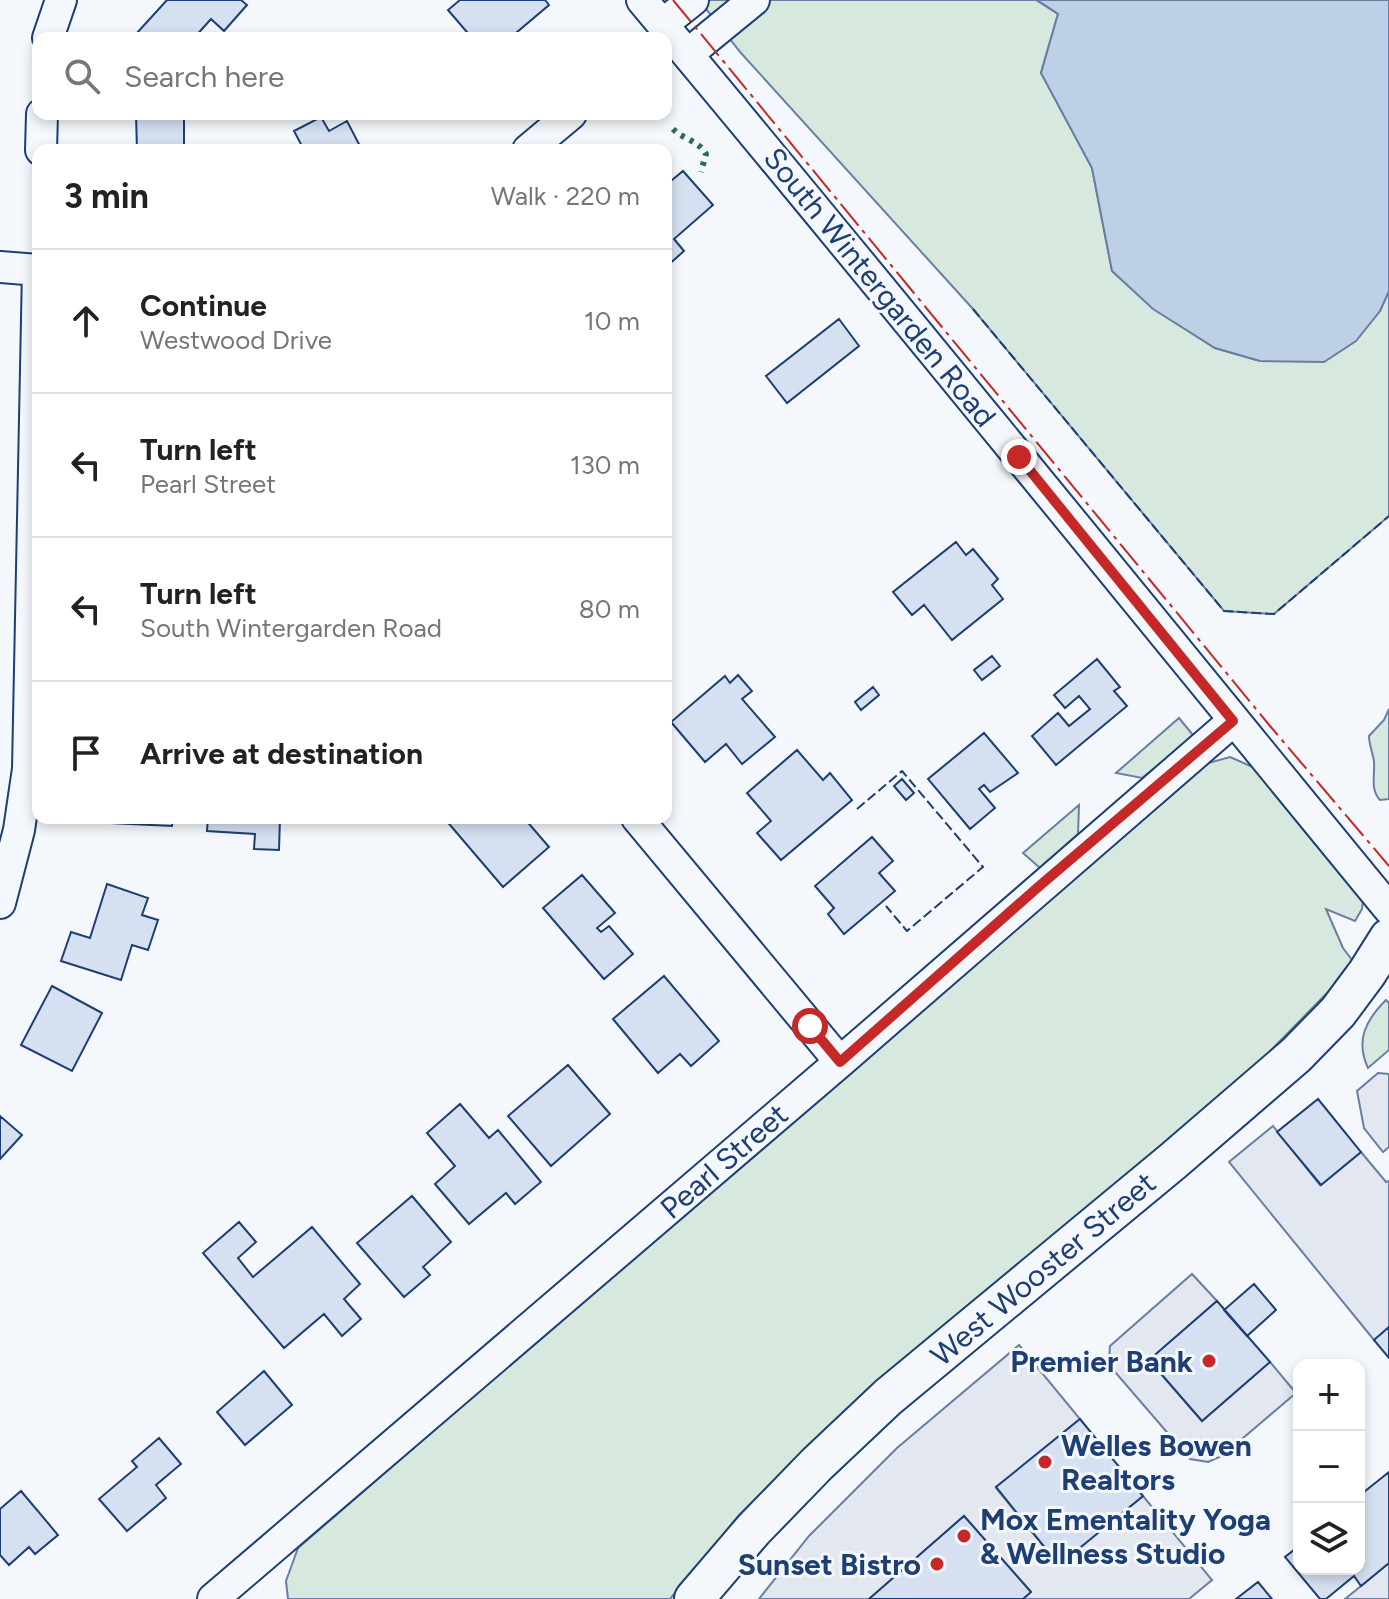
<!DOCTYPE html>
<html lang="en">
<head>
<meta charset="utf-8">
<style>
  :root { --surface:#fff; --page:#f6f6f6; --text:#222; --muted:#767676; --line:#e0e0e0 }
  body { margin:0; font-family:Figtree,sans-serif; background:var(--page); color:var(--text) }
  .controls { position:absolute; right:24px; bottom:24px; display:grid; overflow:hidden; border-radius:16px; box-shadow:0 4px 12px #0003 }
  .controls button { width:72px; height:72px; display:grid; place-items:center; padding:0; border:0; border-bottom:2px solid var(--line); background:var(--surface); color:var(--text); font:40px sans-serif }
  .stop { position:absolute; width:24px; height:24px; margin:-18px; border:6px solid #c62828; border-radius:50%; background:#fff }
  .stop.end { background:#c62828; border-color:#fff; box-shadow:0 2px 8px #0008 }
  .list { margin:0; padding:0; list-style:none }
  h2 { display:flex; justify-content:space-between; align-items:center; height:104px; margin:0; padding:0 32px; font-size:34px }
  h2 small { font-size:26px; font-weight:400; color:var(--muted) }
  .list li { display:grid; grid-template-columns:52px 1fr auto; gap:24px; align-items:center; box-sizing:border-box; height:144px; padding:0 32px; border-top:2px solid var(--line) }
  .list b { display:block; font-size:30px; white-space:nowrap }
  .list p { margin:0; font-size:26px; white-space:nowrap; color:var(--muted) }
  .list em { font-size:26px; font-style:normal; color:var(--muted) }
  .icon { flex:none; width:44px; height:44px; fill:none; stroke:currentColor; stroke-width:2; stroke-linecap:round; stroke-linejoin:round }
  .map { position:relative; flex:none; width:1389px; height:1599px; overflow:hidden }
  .search { position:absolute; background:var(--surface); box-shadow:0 4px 12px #0003; left:32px; top:32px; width:640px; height:88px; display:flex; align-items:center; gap:20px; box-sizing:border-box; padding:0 28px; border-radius:16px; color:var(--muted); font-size:30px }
  .panel { position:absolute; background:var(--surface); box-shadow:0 4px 12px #0003; left:32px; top:144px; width:640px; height:680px; border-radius:16px }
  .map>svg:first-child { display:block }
  .green { fill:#d7e8df; stroke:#687fa3; stroke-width:2 }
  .parking { fill:#e3e8f0; stroke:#687fa3; stroke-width:2 }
  .water { fill:#bed0e5; stroke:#687fa3; stroke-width:2 }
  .building { fill:#d5e0f0; stroke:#1d3f73; stroke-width:2 }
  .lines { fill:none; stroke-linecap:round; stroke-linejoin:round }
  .minor-casing { stroke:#1d3f73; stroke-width:34 }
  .major-casing { stroke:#1d3f73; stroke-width:42 }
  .minor { stroke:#f4f7fb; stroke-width:30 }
  .major { stroke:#f4f7fb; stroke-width:38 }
  .hedge { stroke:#2c6c60; stroke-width:6; stroke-dasharray:4 6; stroke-linecap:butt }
  .fence { stroke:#1d3f73; stroke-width:2; stroke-dasharray:10 4; stroke-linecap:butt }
  .power { stroke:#c62828; stroke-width:2; stroke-dasharray:28 6 4 6; stroke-linecap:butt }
  .route { stroke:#c62828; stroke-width:10 }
  .poi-dot { fill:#c62828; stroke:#f4f7fb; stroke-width:3 }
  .labels { text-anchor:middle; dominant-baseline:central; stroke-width:6; stroke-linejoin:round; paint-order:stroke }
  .street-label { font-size:30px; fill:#1d3f73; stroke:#f4f7fb }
  .poi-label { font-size:30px; font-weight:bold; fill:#1d3f73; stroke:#f4f7fb; text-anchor:end }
</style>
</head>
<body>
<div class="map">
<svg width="1389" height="1599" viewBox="0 0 1389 1599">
  <rect width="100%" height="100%" fill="#f4f7fb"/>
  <path class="green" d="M 699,0 L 1036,0 L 1058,14 L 1041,73 L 1092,168 L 1112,271 L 1153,308 L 1215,348 L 1260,361 L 1380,311 L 1389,291 L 1389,516 L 1274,614 L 1224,611 L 973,309 L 741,53 Z
    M 1389,709 L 1389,799 L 1380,800 C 1370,789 1375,776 1374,762 C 1373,753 1369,745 1369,736 L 1384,720 Z
    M 1179,718 L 1193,735 L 1188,741 L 1142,778 L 1116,773 Z
    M 1230,757 L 1255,768 L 1363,900 L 1362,909 L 1355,921 L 1326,909 L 1343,948 L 1352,960 L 1327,993 L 1224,1098 L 826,1429 L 740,1514 L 670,1599 L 288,1599 L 286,1581 L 298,1548 L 1205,764 Z
    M 1079,805 L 1078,834 L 1040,868 L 1023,853 Z
    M 1386,1000 L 1389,1003 L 1389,1050 L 1368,1068 C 1355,1040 1366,1020 1386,1000 Z"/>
  <path class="parking" d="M 1378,1073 L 1389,1074 L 1389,1147 L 1383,1152 L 1364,1128 L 1357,1091 Z
    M 1273,1126 L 1320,1185 L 1361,1152 L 1386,1182 L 1389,1181 L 1389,1327 L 1374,1340 L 1229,1162 Z
    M 1192,1274 L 1217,1301 L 1149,1360 L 1202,1421 L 1270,1362 L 1296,1393 L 1222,1456 L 1208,1462 L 1190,1459 L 1115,1372 L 1109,1359 L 1110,1346 Z
    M 1019,1345 L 1080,1419 L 996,1488 L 1058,1564 L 1143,1496 L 1212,1580 L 1189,1599 L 1023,1599 L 1031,1592 L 964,1516 L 869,1599 L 759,1599 L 809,1536 L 897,1448 Z
    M 1389,1563 L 1389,1599 L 1345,1599 L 1361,1586 Z"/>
  <path class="water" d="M 1037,0 L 1389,0 L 1389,291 L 1380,311 L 1356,341 L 1324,362 L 1260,361 L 1215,348 L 1153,309 L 1112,271 L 1092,168 L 1041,73 L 1058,14 Z"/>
  <path class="building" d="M 167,0 L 241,0 L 247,5 L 224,31 L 211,19 L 194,38 L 140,38 L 136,34 Z
    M 460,0 L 545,0 L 549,5 L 516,33 L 520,38 L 472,38 L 448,10 Z
    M 136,114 L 184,114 L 184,150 L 137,150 Z
    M 321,117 L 329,131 L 347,121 L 362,150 L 294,150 L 302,146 L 294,131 Z
    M 683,171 L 713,205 L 674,239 L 684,251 L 666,267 L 666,185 Z
    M 839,319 L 859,346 L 787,403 L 766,376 Z
    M 956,542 L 966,555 L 973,549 L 998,579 L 992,585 L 1003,599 L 952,640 L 924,605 L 912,615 L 893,592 Z
    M 992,656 L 1000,666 L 982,680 L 974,670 Z
    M 1097,659 L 1120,687 L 1114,691 L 1127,706 L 1056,765 L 1032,736 L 1058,713 L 1069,726 L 1090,709 L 1079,696 L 1065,708 L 1054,695 Z
    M 738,675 L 752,691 L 742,699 L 775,737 L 742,764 L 726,744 L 705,762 L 671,722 L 725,676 L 730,683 Z
    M 873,687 L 879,695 L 861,710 L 855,702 Z
    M 984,733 L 1018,773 L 990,792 L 984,785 L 979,789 L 995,808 L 970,829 L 928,779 Z
    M 797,750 L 823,780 L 830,773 L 852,800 L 781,860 L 757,833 L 771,821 L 747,793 Z
    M 902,779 L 914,793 L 906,800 L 894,786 Z
    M 89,818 L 173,818 L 172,826 L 89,822 Z
    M 208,818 L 280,818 L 279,850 L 254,849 L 255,834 L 207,831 Z
    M 444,818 L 494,818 L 497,822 L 501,818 L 524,818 L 549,847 L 503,887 Z
    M 872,837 L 893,861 L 879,873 L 895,891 L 844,934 L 828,914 L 834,908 L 815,886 Z
    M 582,875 L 615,913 L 597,928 L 601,932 L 609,926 L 633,954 L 604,979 L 543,908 Z
    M 107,884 L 148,898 L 142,915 L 158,920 L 148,950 L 132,945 L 121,980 L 61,961 L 71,932 L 90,938 Z
    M 664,976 L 719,1041 L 691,1066 L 680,1054 L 658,1073 L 613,1019 Z
    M 52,986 L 102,1013 L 72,1071 L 21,1045 Z
    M 568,1065 L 610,1114 L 551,1166 L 508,1116 Z
    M 1318,1099 L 1361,1152 L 1321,1185 L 1277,1132 Z
    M 460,1104 L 489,1138 L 498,1130 L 541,1182 L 515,1204 L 506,1193 L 469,1224 L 435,1184 L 455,1166 L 427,1133 Z
    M 0,1116 L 22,1135 L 0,1159 Z
    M 412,1196 L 451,1242 L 423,1267 L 430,1275 L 404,1297 L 357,1243 Z
    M 239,1222 L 256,1242 L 238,1258 L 253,1277 L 312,1227 L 360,1284 L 344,1299 L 361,1319 L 342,1336 L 324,1314 L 284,1348 L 203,1253 Z
    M 1254,1284 L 1276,1310 L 1247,1336 L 1224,1310 Z
    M 1217,1301 L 1270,1362 L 1202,1421 L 1149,1360 Z
    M 1389,1327 L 1389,1358 L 1374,1340 Z
    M 264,1371 L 292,1405 L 245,1445 L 217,1412 Z
    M 1080,1419 L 1143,1496 L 1059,1565 L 996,1487 Z
    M 159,1438 L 181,1464 L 156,1485 L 166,1498 L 127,1531 L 99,1499 L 137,1467 L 132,1461 Z
    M 1389,1472 L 1389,1563 L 1361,1586 L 1354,1576 L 1326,1599 L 1320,1599 L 1285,1557 L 1299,1546 L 1299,1569 L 1359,1569 L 1359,1496 Z
    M 21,1491 L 58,1535 L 35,1554 L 29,1547 L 9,1565 L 0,1555 L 0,1509 Z
    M 964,1516 L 1031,1592 L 1023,1599 L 869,1599 Z
    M 1258,1582 L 1272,1599 L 1236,1599 Z"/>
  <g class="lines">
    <defs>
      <path id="minor" d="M 642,0 C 894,301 1140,606 1389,909
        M 663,24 L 693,0
        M 48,38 L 61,0
        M 688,54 L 754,0
        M 41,150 L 42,114
        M 528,150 L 571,114
        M 0,267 L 38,270
        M 637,818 L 840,1062
        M 0,903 L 19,830 L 28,769 L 38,269
        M 213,1599 L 840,1062 L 1233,721"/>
      <path id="major" d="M 694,1599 L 753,1530 L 817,1464 L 888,1397 L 1173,1161 L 1296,1055 L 1338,1012 L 1367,973 L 1389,938"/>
    </defs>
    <use href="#minor" class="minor-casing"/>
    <use href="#major" class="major-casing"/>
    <use href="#minor" class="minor"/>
    <use href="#major" class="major"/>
    <path class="hedge" d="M 673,129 C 684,140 698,140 706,154 L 701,172"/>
    <path class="fence" d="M 973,309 L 1224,611 L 1274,614 L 1389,516
      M 857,809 L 902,771 L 983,867 L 907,931 L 886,906"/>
    <path class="power" d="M 673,0 L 1270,726 L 1389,866"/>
  </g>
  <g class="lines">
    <path class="route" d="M 810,1026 L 840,1062 L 1037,888 L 1233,721 L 1019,457"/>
  </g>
  <g class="poi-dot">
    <circle cx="1209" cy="1361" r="8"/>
    <circle cx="1045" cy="1462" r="8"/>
    <circle cx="964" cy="1536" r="8"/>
    <circle cx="937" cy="1564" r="8"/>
  </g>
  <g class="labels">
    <g class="street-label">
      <text transform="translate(880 287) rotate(51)">South Wintergarden Road</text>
      <text transform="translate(724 1161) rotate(-41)">Pearl Street</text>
      <text transform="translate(1043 1269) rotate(-40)">West Wooster Street</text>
    </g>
    <g class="poi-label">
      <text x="1193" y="1361">Premier Bank</text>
      <text x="1061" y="1445" text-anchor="start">Welles Bowen<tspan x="1061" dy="34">Realtors</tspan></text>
      <text x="980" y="1519" text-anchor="start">Mox Ementality Yoga<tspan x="980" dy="34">&amp; Wellness Studio</tspan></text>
      <text x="921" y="1564">Sunset Bistro</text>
    </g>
  </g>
</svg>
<div class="controls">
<button>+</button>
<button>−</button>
<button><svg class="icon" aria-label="layers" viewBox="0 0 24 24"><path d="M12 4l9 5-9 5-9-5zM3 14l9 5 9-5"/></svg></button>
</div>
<div class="stop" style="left:810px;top:1026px"></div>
<div class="stop end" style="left:1019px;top:457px"></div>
<div class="search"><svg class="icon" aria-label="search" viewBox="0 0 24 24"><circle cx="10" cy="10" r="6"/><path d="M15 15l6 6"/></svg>Search here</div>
<section class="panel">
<h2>3 min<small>Walk · 220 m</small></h2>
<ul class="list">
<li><svg class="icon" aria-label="ahead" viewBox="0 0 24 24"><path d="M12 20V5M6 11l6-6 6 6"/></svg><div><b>Continue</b><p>Westwood Drive</p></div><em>10 m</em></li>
<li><svg class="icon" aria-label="left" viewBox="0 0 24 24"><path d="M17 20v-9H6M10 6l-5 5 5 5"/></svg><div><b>Turn left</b><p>Pearl Street</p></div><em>130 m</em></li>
<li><svg class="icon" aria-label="left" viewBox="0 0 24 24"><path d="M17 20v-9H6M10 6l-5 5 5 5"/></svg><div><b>Turn left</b><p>South Wintergarden Road</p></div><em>80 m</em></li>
<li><svg class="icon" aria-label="arrive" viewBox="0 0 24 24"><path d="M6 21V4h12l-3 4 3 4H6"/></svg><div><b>Arrive at destination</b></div></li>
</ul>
</section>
</div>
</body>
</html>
